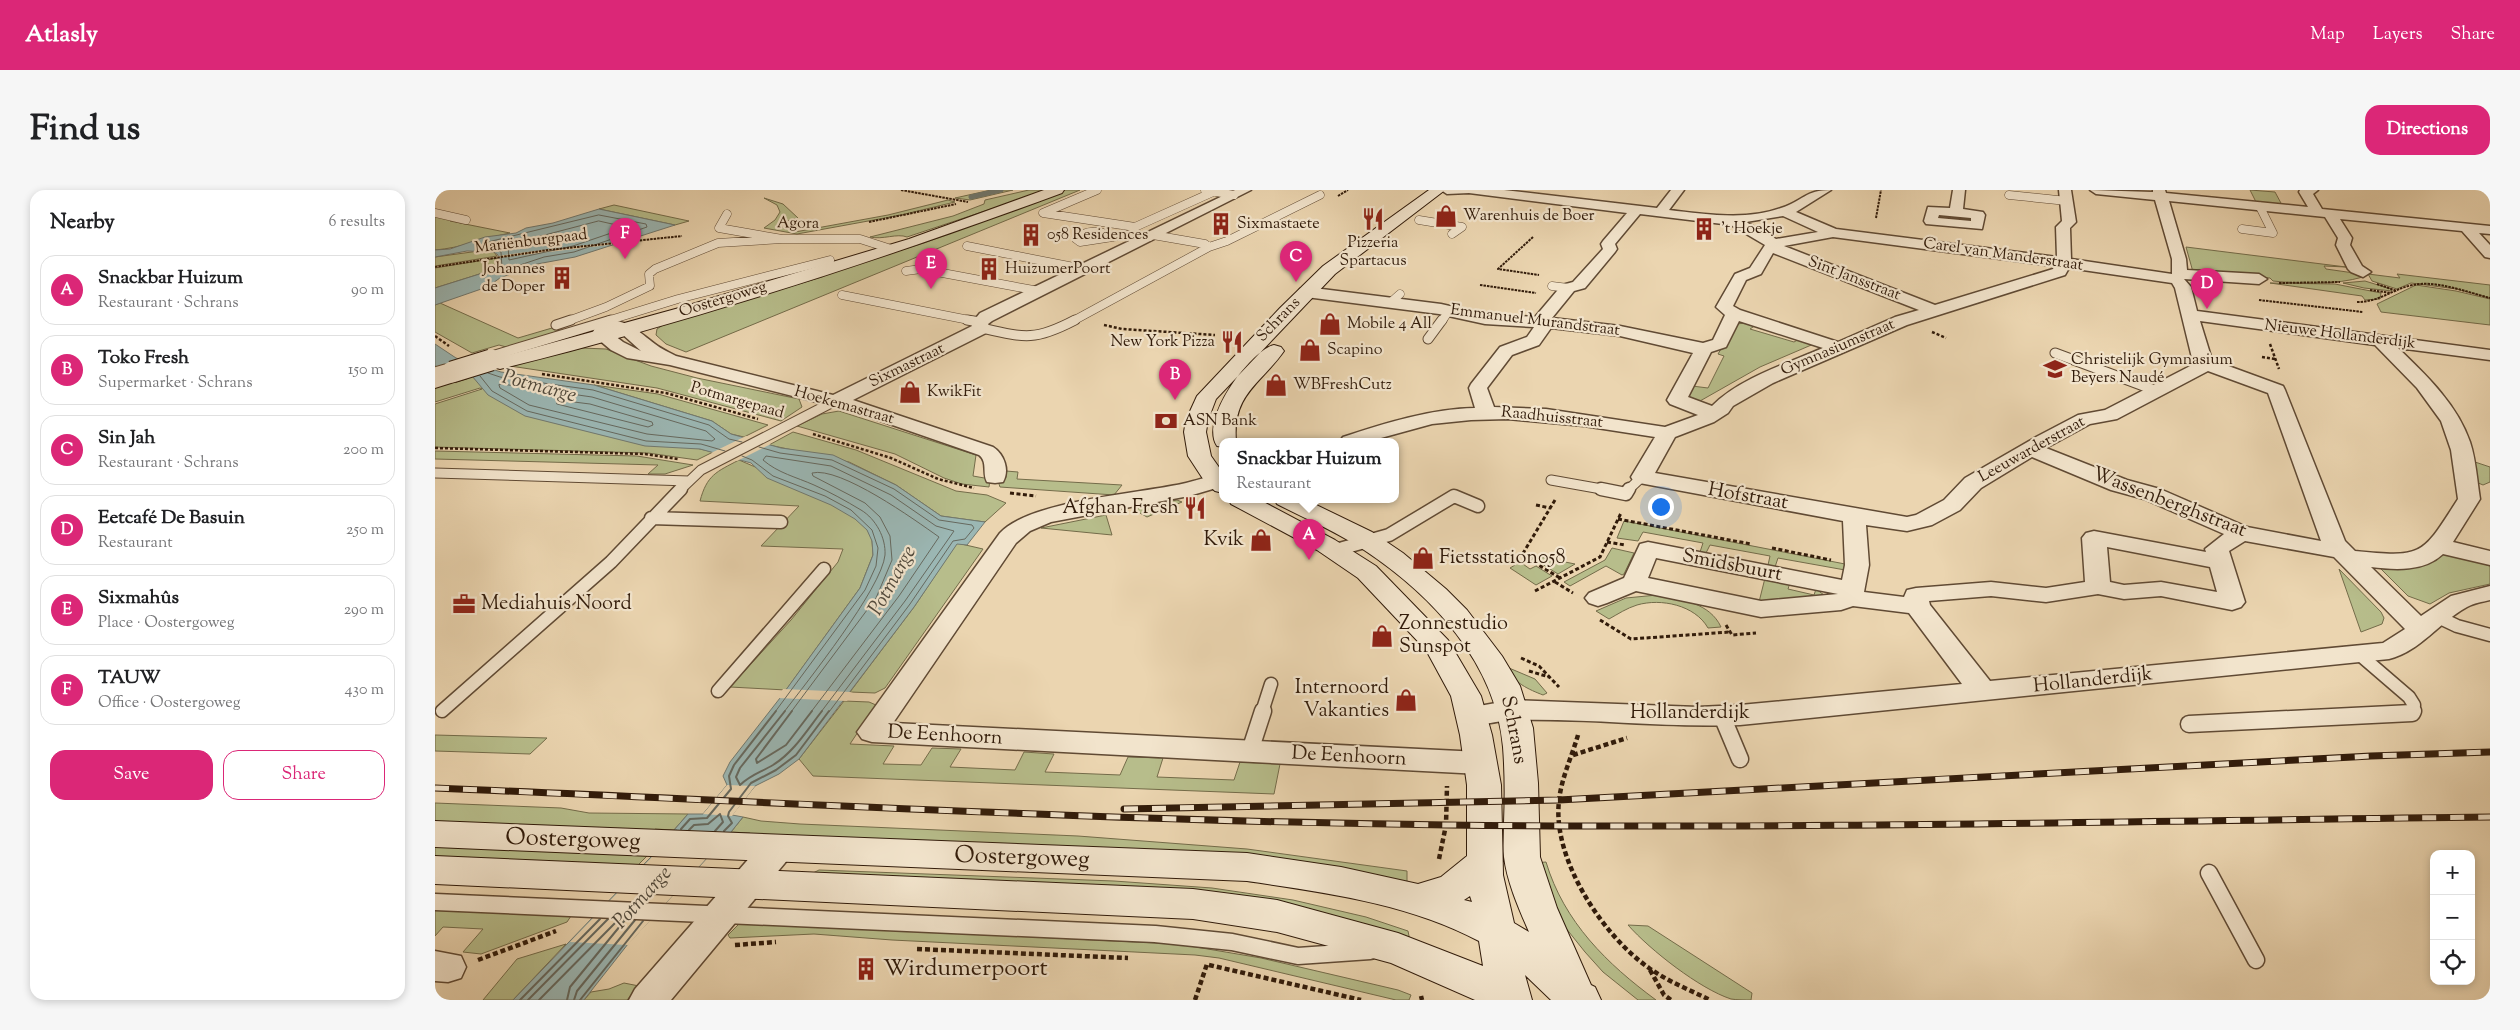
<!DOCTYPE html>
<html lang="en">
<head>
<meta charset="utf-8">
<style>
  :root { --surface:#fff; --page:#f6f6f6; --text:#202124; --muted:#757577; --line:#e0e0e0; --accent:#db2777 }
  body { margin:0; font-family:"Sorts Mill Goudy",serif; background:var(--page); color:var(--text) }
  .controls { position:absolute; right:15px; bottom:15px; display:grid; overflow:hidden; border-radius:10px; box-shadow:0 2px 8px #0003 }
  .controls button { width:45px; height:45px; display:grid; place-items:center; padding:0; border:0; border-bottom:1px solid var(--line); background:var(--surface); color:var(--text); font:25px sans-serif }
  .you { position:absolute; left:1225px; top:316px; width:18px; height:18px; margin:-12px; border:4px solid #fff; border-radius:50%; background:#1a73e8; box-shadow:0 0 0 8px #1a73e833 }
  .badge { display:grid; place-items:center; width:32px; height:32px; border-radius:50%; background:var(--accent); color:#fff; font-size:16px; font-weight:700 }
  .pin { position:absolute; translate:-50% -41px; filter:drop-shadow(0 1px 2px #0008) }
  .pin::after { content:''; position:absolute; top:26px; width:18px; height:15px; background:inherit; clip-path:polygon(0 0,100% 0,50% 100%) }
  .popup { position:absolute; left:784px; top:248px; width:180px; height:65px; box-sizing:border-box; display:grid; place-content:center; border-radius:10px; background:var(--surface); filter:drop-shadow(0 1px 4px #0005); font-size:16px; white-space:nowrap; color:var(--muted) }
  .popup b { font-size:19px; color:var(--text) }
  .popup::after { content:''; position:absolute; left:50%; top:100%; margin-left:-10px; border:10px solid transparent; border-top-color:var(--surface) }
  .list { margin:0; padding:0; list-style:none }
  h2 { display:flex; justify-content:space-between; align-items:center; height:65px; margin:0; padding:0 20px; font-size:21px }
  h2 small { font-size:16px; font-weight:400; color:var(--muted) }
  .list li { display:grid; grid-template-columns:32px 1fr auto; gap:15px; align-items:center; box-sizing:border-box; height:70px; margin:0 10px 10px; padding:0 10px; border:1px solid var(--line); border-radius:15px }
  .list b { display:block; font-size:19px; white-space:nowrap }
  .list p { margin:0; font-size:16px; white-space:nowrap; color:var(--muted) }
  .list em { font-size:16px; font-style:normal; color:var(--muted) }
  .actions { display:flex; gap:10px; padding:15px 20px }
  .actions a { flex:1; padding:11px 0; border:1px solid var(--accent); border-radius:15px; text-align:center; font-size:18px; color:var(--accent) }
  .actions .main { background:var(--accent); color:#fff }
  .icon { flex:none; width:28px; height:28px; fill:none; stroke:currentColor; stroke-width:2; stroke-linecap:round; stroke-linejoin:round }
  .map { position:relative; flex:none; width:2055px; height:810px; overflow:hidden; border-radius:15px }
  header { display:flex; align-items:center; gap:30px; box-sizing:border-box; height:70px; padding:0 25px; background:var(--accent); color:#fff }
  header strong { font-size:24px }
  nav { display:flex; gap:28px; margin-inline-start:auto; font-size:18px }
  .intro { display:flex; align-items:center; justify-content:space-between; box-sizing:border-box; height:120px; padding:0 30px }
  h1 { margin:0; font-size:35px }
  .button { padding:12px 22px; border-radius:15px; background:var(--accent); color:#fff; font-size:18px; font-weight:700 }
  main { display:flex; gap:30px; padding:0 30px }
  aside { flex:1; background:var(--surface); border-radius:15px; box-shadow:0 2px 8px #0003 }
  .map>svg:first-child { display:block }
  .green { fill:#b7bd8b; stroke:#746c4a }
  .water { fill:#9bb7b4; stroke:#717970 }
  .pier { fill:#ebd5b0 }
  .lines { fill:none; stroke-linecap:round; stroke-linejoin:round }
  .shore-far1 { stroke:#66695f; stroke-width:1 }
  .shore { stroke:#66695f; stroke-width:2 }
  .stream { stroke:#717970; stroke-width:5 }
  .lane-far3-casing { stroke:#604a34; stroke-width:9 }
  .lane-far2-casing { stroke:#604a34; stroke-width:11 }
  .lane-far1-casing { stroke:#604a34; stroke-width:15 }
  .lane-casing { stroke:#604a34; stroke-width:19 }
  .street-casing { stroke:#604a34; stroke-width:3 }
  .secondary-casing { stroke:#311b0a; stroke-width:2 }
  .path-far3 { stroke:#311b0a; stroke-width:2; stroke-dasharray:2.5 1; stroke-linecap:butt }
  .path-far2 { stroke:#311b0a; stroke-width:2.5; stroke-dasharray:3 2; stroke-linecap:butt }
  .path-far1 { stroke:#311b0a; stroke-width:3; stroke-dasharray:4 2.5; stroke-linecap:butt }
  .path { stroke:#311b0a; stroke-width:4.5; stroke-dasharray:5 3; stroke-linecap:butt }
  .lane-far3 { stroke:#f2e4cc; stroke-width:8 }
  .lane-far2 { stroke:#f2e4cc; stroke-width:9 }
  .lane-far1 { stroke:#f2e4cc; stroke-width:12 }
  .lane { stroke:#f2e4cc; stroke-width:16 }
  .street { fill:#f2e4cc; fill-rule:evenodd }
  .secondary { fill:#f2e4cc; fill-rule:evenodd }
  .rail-casing { stroke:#311b0a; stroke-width:7 }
  .rail { stroke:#f2e4cc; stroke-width:5; stroke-dasharray:14; stroke-linecap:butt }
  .secondary-bridge-casing { stroke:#311b0a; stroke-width:23; stroke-linecap:butt }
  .secondary-bridge { stroke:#f2e4cc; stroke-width:21 }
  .labels { text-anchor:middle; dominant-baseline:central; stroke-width:4.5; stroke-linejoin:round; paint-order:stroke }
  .far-poi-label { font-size:16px; fill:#311b0a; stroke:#f2e4cc; text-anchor:start }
  .far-street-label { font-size:16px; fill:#311b0a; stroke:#f2e4cc }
  .street-label { font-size:20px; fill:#311b0a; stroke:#f2e4cc }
  .poi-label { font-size:20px; fill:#311b0a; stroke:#f2e4cc; text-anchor:end }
  .water-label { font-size:21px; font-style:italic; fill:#514a3d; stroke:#f2e4cc }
  .near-street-label { font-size:24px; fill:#311b0a; stroke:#f2e4cc }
  .near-poi-label { font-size:24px; fill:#311b0a; stroke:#f2e4cc; text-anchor:start }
</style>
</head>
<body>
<header>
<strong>Atlasly</strong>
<nav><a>Map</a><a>Layers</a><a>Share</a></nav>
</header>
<div class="intro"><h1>Find us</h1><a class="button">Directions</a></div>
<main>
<aside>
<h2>Nearby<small>6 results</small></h2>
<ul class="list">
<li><span class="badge">A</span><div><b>Snackbar Huizum</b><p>Restaurant · Schrans</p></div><em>90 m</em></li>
<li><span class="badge">B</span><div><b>Toko Fresh</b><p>Supermarket · Schrans</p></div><em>150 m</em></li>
<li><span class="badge">C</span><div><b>Sin Jah</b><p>Restaurant · Schrans</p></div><em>200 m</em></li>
<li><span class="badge">D</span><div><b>Eetcafé De Basuin</b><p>Restaurant</p></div><em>250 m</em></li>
<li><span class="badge">E</span><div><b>Sixmahûs</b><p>Place · Oostergoweg</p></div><em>290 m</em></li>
<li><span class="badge">F</span><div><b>TAUW</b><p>Office · Oostergoweg</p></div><em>430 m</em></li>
</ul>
<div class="actions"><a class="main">Save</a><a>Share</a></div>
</aside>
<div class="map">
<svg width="2055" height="810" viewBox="0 0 2055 810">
  <rect width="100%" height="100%" fill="#ebd5b0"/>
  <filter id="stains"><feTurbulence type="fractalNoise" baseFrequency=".004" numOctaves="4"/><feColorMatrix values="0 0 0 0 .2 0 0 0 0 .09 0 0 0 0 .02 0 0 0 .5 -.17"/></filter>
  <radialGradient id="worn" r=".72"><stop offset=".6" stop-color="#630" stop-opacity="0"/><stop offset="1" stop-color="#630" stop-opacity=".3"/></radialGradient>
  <path class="green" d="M 556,0 L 578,0 L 535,10 L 520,8 Z
    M 594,0 L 613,0 L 472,47 C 462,43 448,50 435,47 L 518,26 L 549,14 L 550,10 Z
    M 630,0 L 645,0 L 251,162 L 231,154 L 221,145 L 222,139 L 231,133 L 387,87 L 398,81 L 489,53 Z
    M 1815,0 L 1840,2 L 1847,15 L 1821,12 Z
    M 329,8 L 348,14 L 363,28 L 344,33 L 349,39 L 356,38 L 360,42 L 453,25 L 513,10 L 520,12 L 466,25 L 362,44 L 329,38 L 340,30 L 345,22 L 342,15 Z
    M 179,15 L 254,31 L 240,35 L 164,19 Z
    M 0,25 L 18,29 L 15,31 L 75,43 C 50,48 26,58 0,60 Z
    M 1751,57 L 1911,77 L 1889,76 L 1891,79 L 1926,84 L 1928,87 C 1900,95 1867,94 1838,91 L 1835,88 L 1758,82 Z
    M 44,61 L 59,62 L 62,66 L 0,76 L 0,67 Z
    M 62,68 L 64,74 L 51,82 L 0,98 L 0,78 Z
    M 1933,84 L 1965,88 L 1962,84 L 2055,95 L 2055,108 L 2021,99 L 1976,93 L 1962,99 L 1937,91 Z
    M 1930,91 L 1956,99 L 1957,101 L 1929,98 L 1908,93 Z
    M 1835,93 L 1900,94 L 1946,103 L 1945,109 L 1930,110 L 1927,106 Z
    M 1981,95 L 2021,101 L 2055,109 L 2055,135 L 1946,122 L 1942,114 Z
    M 5,113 L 83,148 L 117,138 L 126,141 L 71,157 L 64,155 L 37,163 L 0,142 L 0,115 Z
    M 1311,133 L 1321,135 L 1315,139 L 1359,152 L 1366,148 L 1381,153 L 1325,177 L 1265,211 L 1259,210 L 1253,205 L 1257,196 L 1273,198 L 1289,166 L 1283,164 L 1301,134 Z
    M 147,158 L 171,159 L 216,176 L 262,188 L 364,209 L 367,217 L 346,231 L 222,198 L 75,176 Z
    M 38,186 L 265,259 L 278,262 L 262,270 L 213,263 L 0,257 L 0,214 L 47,199 L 45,198 L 0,212 L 0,198 Z
    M 159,195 L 223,204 L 333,235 L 309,247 L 296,244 L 277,231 Z
    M 404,221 L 541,265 L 538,286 L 555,289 L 554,297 L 527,294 L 509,288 L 460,264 L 362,236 L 387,224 Z
    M 358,242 L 421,260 L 521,301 L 552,305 L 571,313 L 550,332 L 506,326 L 461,295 L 414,272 L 334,255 Z
    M 0,261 L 202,266 L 258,275 L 230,284 L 213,284 L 223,275 L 0,269 Z
    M 304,270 L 425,322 L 437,350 L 438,365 L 425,398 L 351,500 L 295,497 L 356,430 L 403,372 L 408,359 L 326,356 L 364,316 L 265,311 C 272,285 281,282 304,270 Z
    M 2040,272 L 2055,277 L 2055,292 L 2048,295 L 2041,292 Z
    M 571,281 L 583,282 L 582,289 L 687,295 L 679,305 L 565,297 L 563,291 Z
    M 742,310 L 747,312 L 712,327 L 698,319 Z
    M 671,325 L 677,345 L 606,338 Z
    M 1189,331 L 1410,374 L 1412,376 L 1410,380 L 1343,368 L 1340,377 L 1333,375 L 1335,366 L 1275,355 L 1271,363 L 1265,362 L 1268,353 L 1208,342 L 1203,351 L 1182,348 Z
    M 522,353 L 548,359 L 450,498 L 440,503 L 415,502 L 479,417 Z
    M 1177,358 L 1199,363 L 1189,384 L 1187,385 L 1171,376 L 1135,396 L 1129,392 L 1170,370 Z
    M 2008,363 L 2015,363 L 2055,376 L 2055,394 L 2014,403 L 1995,414 L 1973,406 L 1941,374 L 1991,374 Z
    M 1091,364 L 1140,374 L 1123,384 Z
    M 1085,372 L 1095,379 L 1101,376 L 1117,386 L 1101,395 L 1075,378 Z
    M 1904,379 L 1946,422 L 1949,428 L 1947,434 L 1926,442 Z
    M 1330,388 L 1355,393 L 1353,399 L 1379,405 L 1381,399 L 1389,405 L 1324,412 Z
    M 1222,405 C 1246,409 1275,413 1286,437 L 1273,438 C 1260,415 1226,408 1202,415 C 1192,418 1183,424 1174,429 L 1161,421 L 1191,408 Z
    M 1074,478 L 1100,489 L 1112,503 L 1108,505 C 1095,500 1076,492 1074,478 Z
    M 409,511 L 434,512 L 441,515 L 415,554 L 459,556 L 448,574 L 486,575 L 497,558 L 526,559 L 515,577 L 580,580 L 589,562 L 619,564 L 610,582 L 685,585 L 693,567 L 728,568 L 722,587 L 799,590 L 805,572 L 845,574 L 839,604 L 378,586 L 364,569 Z
    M 0,545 L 112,548 L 95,564 L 0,561 Z
    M 0,613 L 126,618 L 154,623 L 253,624 L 239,640 L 220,639 L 215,645 L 0,636 Z
    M 308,627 L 326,631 L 365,634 L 643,646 L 812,659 L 972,681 L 972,694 L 310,649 L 315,643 L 296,642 Z
    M 0,655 L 216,662 L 198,680 L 0,672 Z
    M 1111,672 C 1129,732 1172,774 1221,810 L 1203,810 L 1168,782 L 1150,762 L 1126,732 L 1099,673 Z
    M 384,680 L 679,691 L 777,698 L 858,710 L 931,727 L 973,741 L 975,751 L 378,683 Z
    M 0,720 L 136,726 L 132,732 L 46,764 L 28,762 L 48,739 L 8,737 L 0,746 Z
    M 305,733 L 743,754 L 826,768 L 963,800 L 976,805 L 974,810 L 961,810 L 784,768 L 760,765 L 457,750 L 379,744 L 295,748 L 293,745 Z
    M 1193,735 L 1213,736 L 1317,803 L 1316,810 C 1310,810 1302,810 1296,809 C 1265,799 1215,760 1193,735 Z
    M 131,754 L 78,810 L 48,810 L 82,769 Z
    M 189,793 L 204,796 L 192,810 L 149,810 L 156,802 L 174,799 Z"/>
  <path class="water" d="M 164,19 L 240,35 L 140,67 L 102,74 L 65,88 L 52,97 L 0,115 L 0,98 L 51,82 L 64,74 L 63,65 L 59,62 L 32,61 L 0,67 L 0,60 L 15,59 L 50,47 L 81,43 L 91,38 L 118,33 Z
    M 0,154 L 21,168 L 66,182 L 159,195 L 277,231 L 296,244 L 346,258 L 398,265 L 461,295 L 506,326 L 550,332 L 532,355 L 522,354 L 479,417 L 364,569 L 344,584 L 320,596 L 297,625 L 308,627 L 296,642 L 193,754 L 149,810 L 78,810 L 242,640 L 239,640 L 253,624 L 268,624 L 292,595 L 288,586 L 295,572 L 345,508 L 425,398 L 438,365 L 437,351 L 432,340 L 420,329 L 396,315 L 332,288 L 316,273 L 265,259 L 210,256 L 90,226 L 53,205 L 37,186 L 0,176 Z"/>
  <path class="pier" d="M 197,50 L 191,53 L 62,68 L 63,66 L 92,62 Z
    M 311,246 L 336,254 L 302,271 L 276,263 Z
    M 348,499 L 415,502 L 418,503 L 412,511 L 342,508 Z
    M 292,595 L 320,596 L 297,626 L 268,624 Z
    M 243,640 L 295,642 L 193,755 L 135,752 Z"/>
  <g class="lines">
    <path class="shore-far1" d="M 164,25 L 211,34 L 212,37 L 139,62 L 109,67 L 70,80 L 67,78 L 66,62 L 52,55 L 54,52 Z
      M 164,31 L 186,36 L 188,39 L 138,56 L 74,70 L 73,55 Z
      M 53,183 L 65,187 L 158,200 L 274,235 L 294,249 L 307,252
      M 45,186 L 57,201 L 92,221 L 211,251 L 266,254 L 290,261
      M 67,194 L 157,207 L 271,241 L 280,249 L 277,251 L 212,244 L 94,215 L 65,198 L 64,195 Z
      M 123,210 L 155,214 L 217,232 L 218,235 L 213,237 L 122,214 Z
      M 324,257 L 345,263 L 397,270 L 459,299 L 504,330 L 537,335 L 539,338 L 530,349 L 518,351 L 475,414 L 394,522
      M 307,266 L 317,270 L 338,286 L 390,306 L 416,320 L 437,340 L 443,358 L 441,376 L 430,400 L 340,522
      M 349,522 C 372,492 447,398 450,365 C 451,348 441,329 426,320 C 411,311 395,302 379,295 C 361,287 343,283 328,270 L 331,266 L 396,276 L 456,305 L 501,336 L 519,341 L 470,411 L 386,522
      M 356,522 L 441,408 L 457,370 L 455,346 L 445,327 L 430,313 L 378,286 L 377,283 C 405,276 480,330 504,347 L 464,406 L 376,522"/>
    <path class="shore" d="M 350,521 L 305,578 L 301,587 L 305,595 C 315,585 326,582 338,575 C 359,562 372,540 387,521
      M 357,521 L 321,569 L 322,573 L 351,555 L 377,521
      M 246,639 L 255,629 L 272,628 L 296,599 L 294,586 L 299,575 L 341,521
      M 254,640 L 259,635 L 273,634 L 285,624 L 288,632 L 280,641
      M 289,641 L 297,633 L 293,626 L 294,622 L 316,593 L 341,580 L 361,565 L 394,521
      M 85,810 L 165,729
      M 93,810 L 173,729
      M 104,810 L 183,730
      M 132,810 L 135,797 L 190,730
      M 139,810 L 142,801 L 200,730
      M 145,810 L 208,731"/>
    <path class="stream" d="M 536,7 L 566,0"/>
    <defs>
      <path id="lane-far3" d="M 662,0 L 608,23 L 700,37 L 778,2
        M 770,0 L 799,5
        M 1574,5 L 1632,11
        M 0,23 L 31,30
        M 292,24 L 284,38 L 347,49 L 425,49 L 456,59
        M 984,30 L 1027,37 L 1017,44
        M 1807,39 L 1838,43 L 1825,17
        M 677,47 C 665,40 651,39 641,49 L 645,52 L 697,44 L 714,47
        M 532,56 L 649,79
        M 774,57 L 792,51 L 885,5
        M 471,81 L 486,79 L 604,101
        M 1117,96 L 1133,98
        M 407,105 L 539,131
        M 956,112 L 965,104
        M 133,131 L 171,117 L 215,96 L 214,84 L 220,79 L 283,53 L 347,49
        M 172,131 L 243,109 L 395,70
        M 638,131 L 774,57 L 770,54 L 718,45
        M 1007,131 L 1013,122"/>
      <path id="lane-far2" d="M 532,130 L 545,132
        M 121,135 L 136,130
        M 547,138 C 590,148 600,151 640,130
        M 993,149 L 1007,130
        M 1620,163 L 1722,201
        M 50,168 L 176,130
        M 0,182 L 10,179
        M 0,283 L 254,291
        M 1116,290 L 1172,300
        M 245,300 L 266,280 L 400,211
        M 1193,300 L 1207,287"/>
      <path id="lane-far1" d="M 1166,299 L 1191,304 L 1194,299
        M 216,328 L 346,332
        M 901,360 L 954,345 L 1019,306 L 1043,316
        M 2001,426 L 2022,436 L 2055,445
        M 1924,464 L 1974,507 L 1979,515 L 1977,522
        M 283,501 L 389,379
        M 7,521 L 176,372 L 246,299
        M 827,522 L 836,494"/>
      <path id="lane" d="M 1287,526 L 1305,569
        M 1754,534 L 1977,523 L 1978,521
        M 815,561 L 828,521
        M 1774,683 L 1821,770
        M 0,712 L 720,744 L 797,752 L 863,766 L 935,761"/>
      <path id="street" d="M 800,0 L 816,0 L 557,131 L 553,134 L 555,138 L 553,142 L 418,210 L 558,257 C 569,264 575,280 568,292 L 560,293 L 552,292 C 547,283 553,272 544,265 L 417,221 L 235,175 L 192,168 L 176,160 L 157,144 L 163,132 C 190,126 201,140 220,154 C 226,159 234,162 241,166 L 398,205 L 537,136 L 536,134 L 545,123 ZM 175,142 L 186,143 L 206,161 L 188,152 Z
        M 1006,0 L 1069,0 L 1222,18 L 1236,0 L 1249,0 L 1234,20 C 1270,24 1311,31 1346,18 C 1368,11 1370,0 1396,0 L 1361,22 L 1401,39 L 1622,67 L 1621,37 L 1627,31 L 1624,0 L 1636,0 L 1641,32 L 1635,38 L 1636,69 L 1737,84 L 1737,69 L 1720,10 L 1661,4 L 1655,0 L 1718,2 L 1718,0 L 1730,0 L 1731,3 L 1873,17 L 1864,2 L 1865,0 L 1883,0 L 1878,4 L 1887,19 L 2055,36 L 2055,44 L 2044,43 L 2055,55 L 2055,68 L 2050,67 L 2027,41 L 1905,29 L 1917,48 L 1915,55 L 1927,76 L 1936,82 L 1928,87 L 1916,82 L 1913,79 L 1901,55 L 1903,48 L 1890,27 L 1734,11 L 1751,69 L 1752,80 L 1824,84 L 1832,89 L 1824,94 L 1749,89 L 1756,97 L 1762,121 L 2055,160 L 2055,170 L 1963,158 C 1991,185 2022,214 2035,252 C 2041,270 2042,290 2045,309 L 2018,352 L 2055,361 L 2055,375 L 2008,364 C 1989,382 1960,380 1936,377 L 1986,426 L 2016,406 L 2055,396 L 2055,410 C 2047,412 2039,413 2032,417 C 2004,432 1986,461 1954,469 L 1305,535 C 1230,538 1155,528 1080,530 C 1061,530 1045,538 1027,533 L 1023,526 L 1027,519 L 1078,510 L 1263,517 L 1305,515 L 1527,494 L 1474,423 L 1418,416 L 1406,420 L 1326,427 L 1201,401 L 1172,413 L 1163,416 L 1154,413 L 1150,408 L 1154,403 L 1189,388 L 1205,354 L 1213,352 L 1407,390 L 1410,375 L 1408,331 L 1199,292 L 1196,287 L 1220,247 L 1149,236 L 1073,229 L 1036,230 L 997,234 L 935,251 L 905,251 L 908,247 C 950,233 995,219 1040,218 L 1034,198 L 1036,194 L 1065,157 L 1092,147 L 1099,137 L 1050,134 L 1004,124 L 871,107 L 865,105 L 863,102 L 865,99 L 871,97 L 1006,114 L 1050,124 L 1100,127 L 1127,95 L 1138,92 L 1168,59 L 1166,54 L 1168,51 L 1192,23 L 1034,3 L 1012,4 ZM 1205,24 L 1296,35 L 1330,55 L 1315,78 L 1300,84 L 1281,117 L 1290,125 L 1278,150 L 1268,153 L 1185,136 L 1117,128 L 1139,101 L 1150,98 L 1180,62 L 1182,59 L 1180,54 ZM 1348,26 L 1383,42 L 1341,49 L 1311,32 ZM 1398,47 L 1619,76 L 1618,79 L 1500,115 L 1349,56 ZM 1338,63 L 1484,120 L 1460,127 L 1403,152 L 1305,120 L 1298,116 L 1311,90 L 1326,84 ZM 1634,78 L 1737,93 L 1740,98 L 1757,168 L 1761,173 L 1670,220 L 1643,225 L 1601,247 L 1530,288 L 1509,310 L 1481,325 L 1472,327 L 1220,283 L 1240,247 L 1279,232 L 1293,223 L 1298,216 L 1338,193 L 1472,135 L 1630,85 ZM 1304,131 L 1388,158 C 1351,174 1305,188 1277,216 L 1253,207 L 1276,162 L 1291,157 ZM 1765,131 L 1940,155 L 1982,198 L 2006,231 L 2016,260 L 2023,309 C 1987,365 1989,368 1920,361 L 1910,351 L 1850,200 L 1848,196 L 1777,170 ZM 1116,138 L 1185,146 L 1258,163 L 1232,210 L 1235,214 L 1263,225 L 1230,237 L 1111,219 L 1059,217 L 1052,198 L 1077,165 L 1104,155 ZM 1773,181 L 1833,203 L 1886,351 L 1812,337 L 1725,299 L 1692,290 L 1611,258 L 1655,234 L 1682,229 ZM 1597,267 L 1676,300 L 1709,309 L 1789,344 L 1770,359 L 1771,362 L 1659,341 L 1651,343 L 1647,348 L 1650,392 L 1611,398 L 1556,392 L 1481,398 L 1472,400 L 1469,407 L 1429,402 L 1434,375 L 1431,335 L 1472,341 L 1497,335 L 1525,320 L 1546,298 ZM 1810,351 L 1899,367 L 1970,439 L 1948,453 L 1555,491 L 1495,415 L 1494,411 L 1556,406 L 1611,412 L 1663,404 L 1689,409 L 1726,406 L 1797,420 L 1806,417 L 1810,412 L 1794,361 ZM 1672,357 L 1775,377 L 1782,402 L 1726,392 L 1689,395 L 1675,392 ZM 1221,368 L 1403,404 L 1326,411 L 1213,388 Z
        M 1518,0 L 1530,0 L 1528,19 L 1548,22 L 1550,25 L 1547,39 L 1491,34 L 1489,31 L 1493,17 L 1515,18 ZM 1504,25 L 1536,28 L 1536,31 L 1503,28 Z
        M 788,283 L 788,296 L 754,306 L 616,332 L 595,341 L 581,353 L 458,533 L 1045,562 L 1056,565 L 1060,573 L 1056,581 L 1045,584 L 437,552 L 427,549 L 422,542 L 427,535 L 565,343 C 596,310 704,304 751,293 C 763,290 775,286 788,283 Z
        M 342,646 L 354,650 L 358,659 L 354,668 L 236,810 L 194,810 L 200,799 L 330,650 Z
        M 0,761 L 26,766 L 31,777 L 26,788 L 13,792 L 0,791 Z"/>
      <path id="secondary" d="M 609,0 L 629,0 L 627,3 C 443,71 255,132 65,179 L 58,177 L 55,173 L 58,169 L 244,118 L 474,49 Z
        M 994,0 L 1010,0 L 900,84 L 781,209 L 773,230 L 771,242 L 776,266 L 788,283 L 788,303 L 780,301 L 770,292 L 753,266 L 749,242 L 751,230 L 762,206 L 845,118 L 888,76 Z
        M 839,155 L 846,157 L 849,161 C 826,194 797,204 801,251 L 788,251 L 788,257 L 782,256 C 764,230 815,161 839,155 Z
        M 25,178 L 32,180 L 35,184 L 32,188 L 0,198 L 0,185 Z
        M 793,309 L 823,309 L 900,350 L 941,376 L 1013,450 L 1046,506 L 1057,545 L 1066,595 L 1068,685 L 1079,733 L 1094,742 C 1084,719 1072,692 1069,667 C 1068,656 1069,644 1069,633 C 1070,608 1070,583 1068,557 C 1061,473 997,405 929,360 C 902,342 871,329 842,314 L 839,309 L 869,309 L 937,342 L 968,363 L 1011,399 L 1032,420 L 1067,466 L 1085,496 L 1098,538 L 1103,593 L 1105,667 L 1122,718 L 1156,795 L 1160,797 L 1166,810 L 1116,810 L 1090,785 L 1097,810 L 1040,810 L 956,773 L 842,742 L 758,729 L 0,694 L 0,666 L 758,699 L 842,710 L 963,743 L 1048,776 L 1044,751 C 972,713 892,703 812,691 L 0,657 L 0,631 L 812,663 L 906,677 L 983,694 L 1006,687 L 1032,666 L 1032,595 L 1025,545 L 1016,506 L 991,460 L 923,388 L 882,360 L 796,314 ZM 1035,706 L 1037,712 L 1029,710 Z"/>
    </defs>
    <use href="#lane-far3" class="lane-far3-casing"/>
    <use href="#lane-far2" class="lane-far2-casing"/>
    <use href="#lane-far1" class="lane-far1-casing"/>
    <use href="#lane" class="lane-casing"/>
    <use href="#street" class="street-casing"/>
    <use href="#secondary" class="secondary-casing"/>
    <path class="path-far3" d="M 466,0 L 533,12
      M 903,6 L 913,0
      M 1441,28 L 1446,0
      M 434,32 L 521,14
      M 1098,47 L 1063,79 L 1104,85
      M 0,77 L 113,60 L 247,46
      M 1844,93 L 1905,92
      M 1942,94 L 1962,101
      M 1045,95 L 1101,103
      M 1935,100 L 1956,103
      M 1824,110 L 1928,122
      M 1922,112 C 1945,112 1957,99 1978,95 C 2001,90 2032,102 2055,108"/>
    <path class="path-far2" d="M 669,135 L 687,139 L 780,145
      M 1497,142 L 1511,148
      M 0,146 L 14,156
      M 1835,154 L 1844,179
      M 1827,167 L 1840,169
      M 107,184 L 231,203 L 323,229
      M 378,244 L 456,268 L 503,289 L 539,298
      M 0,258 L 210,264 L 243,269"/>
    <path class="path-far1" d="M 575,303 L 601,306
      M 1120,310 L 1087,365 L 1125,388
      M 1101,315 L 1115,318
      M 1183,329 L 1316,354
      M 1172,352 L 1190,355
      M 1337,358 L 1396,370
      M 1120,392 L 1138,403
      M 1100,401 L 1165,367 L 1186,323
      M 1165,430 L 1196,449 L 1295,442
      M 1291,435 L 1297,445 L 1321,443
      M 1086,468 L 1104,476 L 1124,497
      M 1094,481 L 1114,487"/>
    <path class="path" d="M 1143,545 C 1137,566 1126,589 1124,611 C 1117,669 1168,746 1214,778 C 1232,791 1255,800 1275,810
      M 1138,565 L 1192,548
      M 1004,669 L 1011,635 L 1012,596
      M 300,755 L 341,752
      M 482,759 L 693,768
      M 43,770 L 121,741
      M 774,775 L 926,810
      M 1215,780 L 1229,805 L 1236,810
      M 986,806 L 987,810
      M 760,810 L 772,774"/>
    <use href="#lane-far3" class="lane-far3"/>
    <use href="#lane-far2" class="lane-far2"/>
    <use href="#lane-far1" class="lane-far1"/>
    <use href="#lane" class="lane"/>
    <use href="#street" class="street"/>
    <use href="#secondary" class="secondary"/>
    <defs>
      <path id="rail" d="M 0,598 C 337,612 674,631 1012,635 C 1359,639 1707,631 2055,627
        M 689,619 L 1124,610 L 1936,566 L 2055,562"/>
    </defs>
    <use href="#rail" class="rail-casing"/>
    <use href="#rail" class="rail"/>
    <defs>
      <path id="secondary-bridge" d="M 17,182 L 56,170"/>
    </defs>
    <use href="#secondary-bridge" class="secondary-bridge-casing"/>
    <use href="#secondary-bridge" class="secondary-bridge"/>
  </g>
  <defs>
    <symbol id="shop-bare" viewBox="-9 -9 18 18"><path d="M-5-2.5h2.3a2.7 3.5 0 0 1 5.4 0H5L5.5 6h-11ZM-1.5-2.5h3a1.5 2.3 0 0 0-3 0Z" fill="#8f2418" stroke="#f2e4cc" stroke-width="2.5" paint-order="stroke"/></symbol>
    <symbol id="restaurant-bare" viewBox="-9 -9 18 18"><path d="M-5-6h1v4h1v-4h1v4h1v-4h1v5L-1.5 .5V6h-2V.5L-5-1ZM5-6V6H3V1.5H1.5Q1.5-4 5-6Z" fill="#8f2418" stroke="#f2e4cc" stroke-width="2.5" paint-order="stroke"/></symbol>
    <symbol id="building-bare" viewBox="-9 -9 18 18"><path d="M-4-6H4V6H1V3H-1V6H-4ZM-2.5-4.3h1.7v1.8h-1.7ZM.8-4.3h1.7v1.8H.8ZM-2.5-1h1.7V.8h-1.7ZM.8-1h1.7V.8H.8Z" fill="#8f2418" stroke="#f2e4cc" stroke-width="2.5" paint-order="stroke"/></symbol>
    <symbol id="school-bare" viewBox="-9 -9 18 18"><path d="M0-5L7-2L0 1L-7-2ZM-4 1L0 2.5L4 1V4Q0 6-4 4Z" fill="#8f2418" stroke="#f2e4cc" stroke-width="2.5" paint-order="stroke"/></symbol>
    <symbol id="bank-bare" viewBox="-9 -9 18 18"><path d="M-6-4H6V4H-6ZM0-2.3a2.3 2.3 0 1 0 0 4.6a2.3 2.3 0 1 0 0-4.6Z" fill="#8f2418" stroke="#f2e4cc" stroke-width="2.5" paint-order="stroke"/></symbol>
    <symbol id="office-bare" viewBox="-9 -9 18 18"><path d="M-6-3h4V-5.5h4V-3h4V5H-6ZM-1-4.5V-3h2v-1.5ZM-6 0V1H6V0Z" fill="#8f2418" stroke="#f2e4cc" stroke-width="2.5" paint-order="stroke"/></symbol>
  </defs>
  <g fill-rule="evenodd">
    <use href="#shop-bare" x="995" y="10" width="32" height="32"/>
    <use href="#restaurant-bare" x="922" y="13" width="32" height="32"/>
    <use href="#building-bare" x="770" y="18" width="32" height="32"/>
    <use href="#building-bare" x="1253" y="23" width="32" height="32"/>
    <use href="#building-bare" x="580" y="29" width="32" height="32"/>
    <use href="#building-bare" x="538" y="63" width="32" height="32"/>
    <use href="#building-bare" x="111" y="72" width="32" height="32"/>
    <use href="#shop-bare" x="879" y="118" width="32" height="32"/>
    <use href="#restaurant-bare" x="781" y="136" width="32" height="32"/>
    <use href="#shop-bare" x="859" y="144" width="32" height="32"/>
    <use href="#school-bare" x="1604" y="163" width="32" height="32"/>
    <use href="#shop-bare" x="825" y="179" width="32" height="32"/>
    <use href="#shop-bare" x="459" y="186" width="32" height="32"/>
    <use href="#bank-bare" x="715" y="215" width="32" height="32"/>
    <use href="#restaurant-bare" x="744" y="302" width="32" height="32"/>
    <use href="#shop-bare" x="810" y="334" width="32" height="32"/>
    <use href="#shop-bare" x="972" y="352" width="32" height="32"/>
    <use href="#office-bare" x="13" y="398" width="32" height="32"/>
    <use href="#shop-bare" x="931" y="430" width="32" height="32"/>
    <use href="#shop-bare" x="955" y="494" width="32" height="32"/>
    <use href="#building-bare" x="415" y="763" width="32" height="32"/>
  </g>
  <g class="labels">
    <g class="far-poi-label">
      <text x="1028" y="26">Warenhuis de Boer</text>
      <text x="802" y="34">Sixmastaete</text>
      <text x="1286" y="39">'t Hoekje</text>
      <text x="612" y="45">058 Residences</text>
      <text x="938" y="53" text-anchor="middle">Pizzeria<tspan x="938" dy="18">Spartacus</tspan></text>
      <text x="110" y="79" text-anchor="end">Johannes<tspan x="110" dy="18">de Doper</tspan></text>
      <text x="570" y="79">HuizumerPoort</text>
      <text x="912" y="134">Mobile 4 All</text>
      <text x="780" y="152" text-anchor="end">New York Pizza</text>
      <text x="892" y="160">Scapino</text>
      <text x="1636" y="170">Christelijk Gymnasium<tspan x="1636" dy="18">Beyers Naudé</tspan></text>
      <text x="858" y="195">WBFreshCutz</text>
      <text x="492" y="202">KwikFit</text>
      <text x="748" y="231">ASN Bank</text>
    </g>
    <g class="far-street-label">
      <text transform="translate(363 34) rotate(1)">Agora</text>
      <text transform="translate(96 52) rotate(-7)">Mariënburgpaad</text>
      <text transform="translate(1568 65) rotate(8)">Carel van Manderstraat</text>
      <text transform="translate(1419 89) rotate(21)">Sint Jansstraat</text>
      <text transform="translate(288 110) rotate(-17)">Oostergoweg</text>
      <text transform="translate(844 130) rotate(-46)">Schrans</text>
      <text transform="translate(1100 131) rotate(7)">Emmanuel Murandstraat</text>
      <text transform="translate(1905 145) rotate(7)">Nieuwe Hollanderdijk</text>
      <text transform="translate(1403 158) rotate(-23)">Gymnasiumstraat</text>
      <text transform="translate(472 176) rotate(-26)">Sixmastraat</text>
      <text transform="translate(302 211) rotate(16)">Potmargepaad</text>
      <text transform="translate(409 216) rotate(16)">Hoekemastraat</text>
      <text transform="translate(1117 228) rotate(6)">Raadhuisstraat</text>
      <text transform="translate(1597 260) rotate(-29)">Leeuwarderstraat</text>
    </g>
    <g class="street-label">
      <text transform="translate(1313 307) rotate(10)">Hofstraat</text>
      <text transform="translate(1734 313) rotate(21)">Wassenberghstraat</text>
      <text transform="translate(1297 376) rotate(11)">Smidsbuurt</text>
      <text transform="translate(1658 491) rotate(-6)">Hollanderdijk</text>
      <text x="1255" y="523">Hollanderdijk</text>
      <text transform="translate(1078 540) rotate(79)">Schrans</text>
      <text transform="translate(510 546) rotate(3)">De Eenhoorn</text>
      <text transform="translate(914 567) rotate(3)">De Eenhoorn</text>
    </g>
    <g class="poi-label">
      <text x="744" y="318">Afghan Fresh</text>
      <text x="809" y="350">Kvik</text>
      <text x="1004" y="368" text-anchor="start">Fietsstation058</text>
      <text x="46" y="414" text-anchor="start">Mediahuis Noord</text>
      <text x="964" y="434" text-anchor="start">Zonnestudio<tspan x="964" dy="23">Sunspot</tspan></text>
      <text x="954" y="498">Internoord<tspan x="954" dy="23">Vakanties</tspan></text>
    </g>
    <g class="water-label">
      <text transform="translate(104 197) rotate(15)">Potmarge</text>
      <text transform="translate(458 391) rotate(-61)">Potmarge</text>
      <text transform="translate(208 708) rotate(-48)">Potmarge</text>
    </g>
    <g class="near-street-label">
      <text transform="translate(138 650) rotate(2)">Oostergoweg</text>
      <text transform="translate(587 668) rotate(2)">Oostergoweg</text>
    </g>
    <g class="near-poi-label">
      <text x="448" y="779">Wirdumerpoort</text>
    </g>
  </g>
  <rect width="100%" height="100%" filter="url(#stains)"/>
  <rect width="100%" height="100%" fill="url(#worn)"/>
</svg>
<div class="controls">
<button>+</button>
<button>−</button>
<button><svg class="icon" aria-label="locate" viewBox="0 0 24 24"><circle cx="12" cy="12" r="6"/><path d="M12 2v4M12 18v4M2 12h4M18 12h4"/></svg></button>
</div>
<div class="you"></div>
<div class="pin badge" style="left:874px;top:370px">A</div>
<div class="popup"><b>Snackbar Huizum</b>Restaurant</div>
<div class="pin badge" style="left:740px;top:210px">B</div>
<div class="pin badge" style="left:861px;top:92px">C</div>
<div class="pin badge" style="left:1772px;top:119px">D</div>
<div class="pin badge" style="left:496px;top:99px">E</div>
<div class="pin badge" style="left:190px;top:69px">F</div>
</div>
</main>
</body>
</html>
